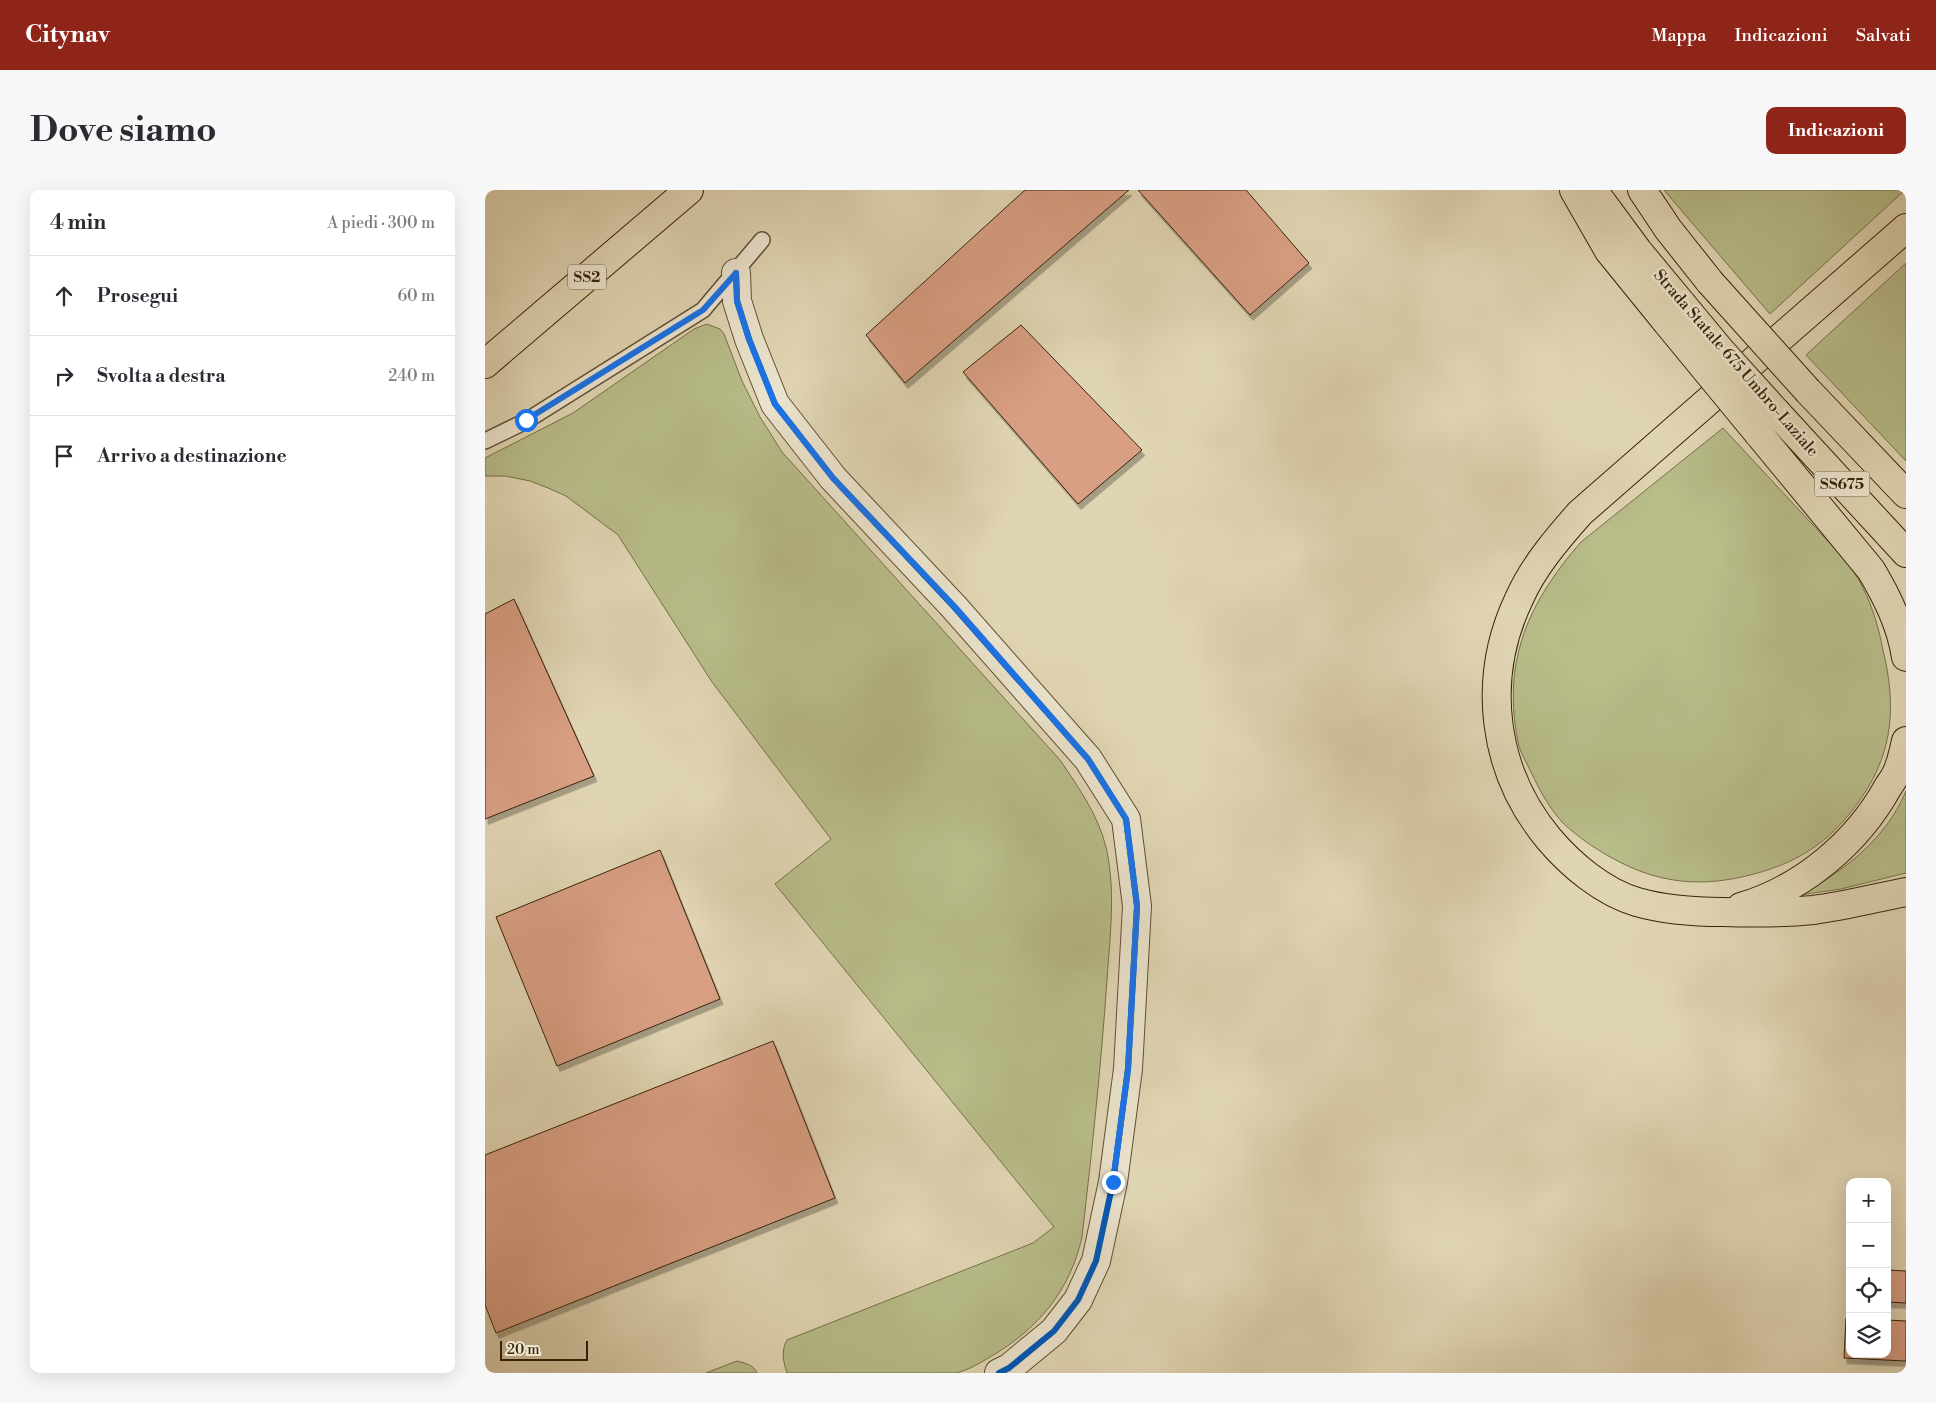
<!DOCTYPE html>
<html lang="it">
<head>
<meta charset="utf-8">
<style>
  :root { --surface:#fff; --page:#f7f7f7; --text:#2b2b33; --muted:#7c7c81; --line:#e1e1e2; --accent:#8f2418 }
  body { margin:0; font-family:"Libre Bodoni",serif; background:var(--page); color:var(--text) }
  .controls { position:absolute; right:15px; bottom:15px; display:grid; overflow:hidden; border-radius:10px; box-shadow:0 5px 20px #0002 }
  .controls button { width:45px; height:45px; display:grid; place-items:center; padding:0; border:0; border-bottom:1px solid var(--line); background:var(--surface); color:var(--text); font:25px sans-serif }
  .scale { position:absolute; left:15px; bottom:12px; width:88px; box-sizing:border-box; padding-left:5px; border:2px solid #372308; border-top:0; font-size:14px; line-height:18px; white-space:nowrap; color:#372308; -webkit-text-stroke:4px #ebe4ce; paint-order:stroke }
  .stop { position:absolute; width:15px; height:15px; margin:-11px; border:4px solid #1a73e8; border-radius:50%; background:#fff }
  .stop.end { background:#1a73e8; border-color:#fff; box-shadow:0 1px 5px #0008 }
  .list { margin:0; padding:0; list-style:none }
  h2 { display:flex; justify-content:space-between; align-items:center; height:65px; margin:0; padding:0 20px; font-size:21px }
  h2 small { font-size:16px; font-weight:400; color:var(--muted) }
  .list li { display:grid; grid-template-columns:32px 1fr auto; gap:15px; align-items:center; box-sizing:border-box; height:80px; padding:0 20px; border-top:1px solid var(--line) }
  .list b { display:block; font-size:19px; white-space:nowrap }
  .list em { font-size:16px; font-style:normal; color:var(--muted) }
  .icon { flex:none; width:28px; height:28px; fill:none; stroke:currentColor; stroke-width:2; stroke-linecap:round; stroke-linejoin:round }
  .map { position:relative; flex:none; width:1421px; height:1183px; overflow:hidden; border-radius:10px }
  header { display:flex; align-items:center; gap:30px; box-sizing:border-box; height:70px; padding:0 25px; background:var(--accent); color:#fff }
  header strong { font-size:24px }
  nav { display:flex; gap:28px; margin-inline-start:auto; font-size:18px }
  .intro { display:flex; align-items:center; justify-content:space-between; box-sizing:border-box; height:120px; padding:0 30px }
  h1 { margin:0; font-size:35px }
  .button { padding:12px 22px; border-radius:10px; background:var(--accent); color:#fff; font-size:18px; font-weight:700 }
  main { display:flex; gap:30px; padding:0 30px }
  aside { flex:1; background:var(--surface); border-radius:10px; box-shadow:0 5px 20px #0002 }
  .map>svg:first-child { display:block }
  .green { fill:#b7bc89; stroke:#777048 }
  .building { fill:#d99f84; stroke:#372308; filter:url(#shadow) }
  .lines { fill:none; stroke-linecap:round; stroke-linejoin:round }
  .service-casing { stroke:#615033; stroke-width:18 }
  .minor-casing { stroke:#615033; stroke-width:30 }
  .primary-casing { stroke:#372308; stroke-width:30 }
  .trunk-casing { stroke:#372308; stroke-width:30 }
  .service { stroke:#ebe4ce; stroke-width:15 }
  .minor { stroke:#ebe4ce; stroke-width:28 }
  .primary { stroke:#e0d5b3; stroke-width:28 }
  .trunk { stroke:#e0d5b3; stroke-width:28 }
  .trunk-bridge-casing { stroke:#372308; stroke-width:30; stroke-linecap:butt }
  .trunk-bridge { stroke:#e0d5b3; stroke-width:28 }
  .cycleway-casing { stroke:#ebe4ce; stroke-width:9 }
  .cycleway { stroke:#0057b8; stroke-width:6 }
  .route { stroke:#1a73e8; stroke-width:6 }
  .labels { text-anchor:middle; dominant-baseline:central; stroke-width:5; stroke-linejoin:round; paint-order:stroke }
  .shield { fill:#ebe4ce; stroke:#6d5d43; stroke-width:1 }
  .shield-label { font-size:15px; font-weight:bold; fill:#372308 }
  .street-label { font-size:16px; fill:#372308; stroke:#ebe4ce }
</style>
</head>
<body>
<header>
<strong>Citynav</strong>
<nav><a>Mappa</a><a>Indicazioni</a><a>Salvati</a></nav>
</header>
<div class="intro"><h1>Dove siamo</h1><a class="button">Indicazioni</a></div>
<main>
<aside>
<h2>4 min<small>A piedi · 300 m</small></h2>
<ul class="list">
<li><svg class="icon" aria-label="ahead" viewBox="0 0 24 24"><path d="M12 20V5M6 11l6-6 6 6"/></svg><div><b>Prosegui</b></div><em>60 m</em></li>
<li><svg class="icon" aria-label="right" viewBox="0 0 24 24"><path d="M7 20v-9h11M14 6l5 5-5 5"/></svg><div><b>Svolta a destra</b></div><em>240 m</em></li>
<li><svg class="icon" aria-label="arrive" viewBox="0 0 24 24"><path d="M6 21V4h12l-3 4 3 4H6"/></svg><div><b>Arrivo a destinazione</b></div></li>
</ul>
</aside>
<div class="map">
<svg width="1421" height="1183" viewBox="0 0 1421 1183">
  <defs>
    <filter id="shadow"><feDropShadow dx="3" dy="5.5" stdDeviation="0" flood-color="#0004"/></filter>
  </defs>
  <rect width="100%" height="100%" fill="#e0d5b3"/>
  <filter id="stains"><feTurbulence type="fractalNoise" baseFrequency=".004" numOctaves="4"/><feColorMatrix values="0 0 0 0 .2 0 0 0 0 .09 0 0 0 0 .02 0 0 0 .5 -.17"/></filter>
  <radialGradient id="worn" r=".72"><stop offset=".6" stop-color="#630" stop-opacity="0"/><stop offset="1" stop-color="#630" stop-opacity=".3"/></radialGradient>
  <path class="green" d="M 1179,0 L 1420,0 L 1285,124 Z
    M 1421,73 L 1421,271 L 1321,165 Z
    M 222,134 L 235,139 L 239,144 L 257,191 L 275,227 L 297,262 L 575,570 C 594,598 613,625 621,657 C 631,701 625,745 622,790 C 616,876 607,961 597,1047 C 585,1101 553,1139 505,1167 C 495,1173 482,1181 470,1183 C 453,1183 434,1183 417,1183 C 379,1183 341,1183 302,1183 C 298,1171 296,1161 302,1150 L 548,1053 L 569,1037 L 290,694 L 346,649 L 227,492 L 133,345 L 81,306 L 63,298 L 45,291 L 20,286 L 0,286 L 0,268 L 88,223 L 209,139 Z
    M 1238,238 C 1268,270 1297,302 1327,334 C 1345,354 1367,374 1378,398 C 1388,418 1394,439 1398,460 C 1411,514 1409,560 1377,607 C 1349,648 1318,671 1269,684 C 1217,698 1174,694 1127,668 C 1109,658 1093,647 1078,633 C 1061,615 1052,594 1041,572 C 1038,566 1034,559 1033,552 C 1027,523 1026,489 1034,460 C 1044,419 1069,383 1096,352 Z
    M 1421,601 L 1421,683 L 1356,699 L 1315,705 C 1359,681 1401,649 1421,601 Z
    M 252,1171 C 260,1173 269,1175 272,1183 L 221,1183 Z"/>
  <path class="building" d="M 540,0 L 644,0 L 420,193 L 381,145 Z
    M 653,0 L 761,0 L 824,73 L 765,125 Z
    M 536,135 L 657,260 L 593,314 L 478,182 Z
    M 29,409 L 109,586 L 0,629 L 0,424 Z
    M 175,660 L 235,809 L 72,876 L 11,727 Z
    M 288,851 L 350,1008 L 11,1143 L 0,1115 L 0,965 Z
    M 1402,1080 L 1421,1081 L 1421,1113 L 1402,1112 Z
    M 1361,1128 L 1365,1128 L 1365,1164 L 1402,1164 L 1402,1130 L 1421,1131 L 1421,1171 L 1359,1168 Z"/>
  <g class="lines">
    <defs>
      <path id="service" d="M 0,251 L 41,231 L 218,120 L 277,50"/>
      <path id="minor" d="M 251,83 L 252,111 L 264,149 L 290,214 L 348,288 L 469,417 L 603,569 L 641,629 L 652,716 L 643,879 L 628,992 L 611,1071 L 593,1110 L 569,1141 L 524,1178 L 514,1183"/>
      <path id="primary" d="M 0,174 L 204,0"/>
      <path id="trunk" d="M 1089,0 L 1124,61 L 1180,130
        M 1108,0 L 1153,61 L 1197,114
        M 1157,0 L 1183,39 L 1225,92
        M 1421,38 L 1095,323 C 1072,349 1048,377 1034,409 C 996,489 1007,581 1064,649 C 1086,675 1118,702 1152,712 C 1180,720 1209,722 1238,722 C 1268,723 1298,723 1328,720 C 1360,716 1390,708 1421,702
        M 1323,201 L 1421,304
        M 1293,224 L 1421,363
        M 1273,243 L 1386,380 C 1402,407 1416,435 1421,467
        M 1256,717 C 1317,699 1372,653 1403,597 C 1407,591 1412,584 1414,577 C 1417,569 1419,560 1421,551"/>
    </defs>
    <use href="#service" class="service-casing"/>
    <use href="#minor" class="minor-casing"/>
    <use href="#primary" class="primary-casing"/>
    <use href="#trunk" class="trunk-casing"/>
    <use href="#service" class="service"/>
    <use href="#minor" class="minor"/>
    <use href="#primary" class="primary"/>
    <use href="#trunk" class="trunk"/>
    <defs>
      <path id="trunk-bridge" d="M 1225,92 L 1323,201
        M 1197,114 L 1236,161 L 1293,224
        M 1180,130 L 1273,243"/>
    </defs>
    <use href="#trunk-bridge" class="trunk-bridge-casing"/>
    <use href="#trunk-bridge" class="trunk-bridge"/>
    <defs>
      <path id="cycleway" d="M 251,83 L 252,111 L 264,149 L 290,214 L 348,288 L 469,417 L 603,569 L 641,629 L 652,716 L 643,879 L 628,992 L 611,1071 L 593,1110 L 569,1141 L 524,1178 L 514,1183"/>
    </defs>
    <use href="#cycleway" class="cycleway-casing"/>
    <use href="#cycleway" class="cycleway"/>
  </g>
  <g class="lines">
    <path class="route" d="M 41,230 L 218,120 L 251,83 L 252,111 L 264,149 L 290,214 L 348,288 L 470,417 L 603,569 L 641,629 L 652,716 L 643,879 L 628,992"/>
  </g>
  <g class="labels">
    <g class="shield">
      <rect x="83" y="74.5" width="38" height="25" rx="4"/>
      <rect x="1329.5" y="281.5" width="55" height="25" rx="4"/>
    </g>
    <g class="shield-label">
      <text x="102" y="87">SS2</text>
      <text x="1357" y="294">SS675</text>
    </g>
    <g class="street-label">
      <text transform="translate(1251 173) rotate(49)">Strada Statale 675 Umbro-Laziale</text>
    </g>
  </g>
  <rect width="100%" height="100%" filter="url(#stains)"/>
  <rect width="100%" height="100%" fill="url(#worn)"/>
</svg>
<div class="controls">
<button>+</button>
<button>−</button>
<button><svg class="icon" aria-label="locate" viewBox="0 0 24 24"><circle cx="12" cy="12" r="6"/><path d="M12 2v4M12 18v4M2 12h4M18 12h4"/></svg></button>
<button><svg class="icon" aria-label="layers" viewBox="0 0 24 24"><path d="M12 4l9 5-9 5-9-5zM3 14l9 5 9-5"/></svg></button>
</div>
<div class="scale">20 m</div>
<div class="stop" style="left:41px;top:230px"></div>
<div class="stop end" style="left:628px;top:992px"></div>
</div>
</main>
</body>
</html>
